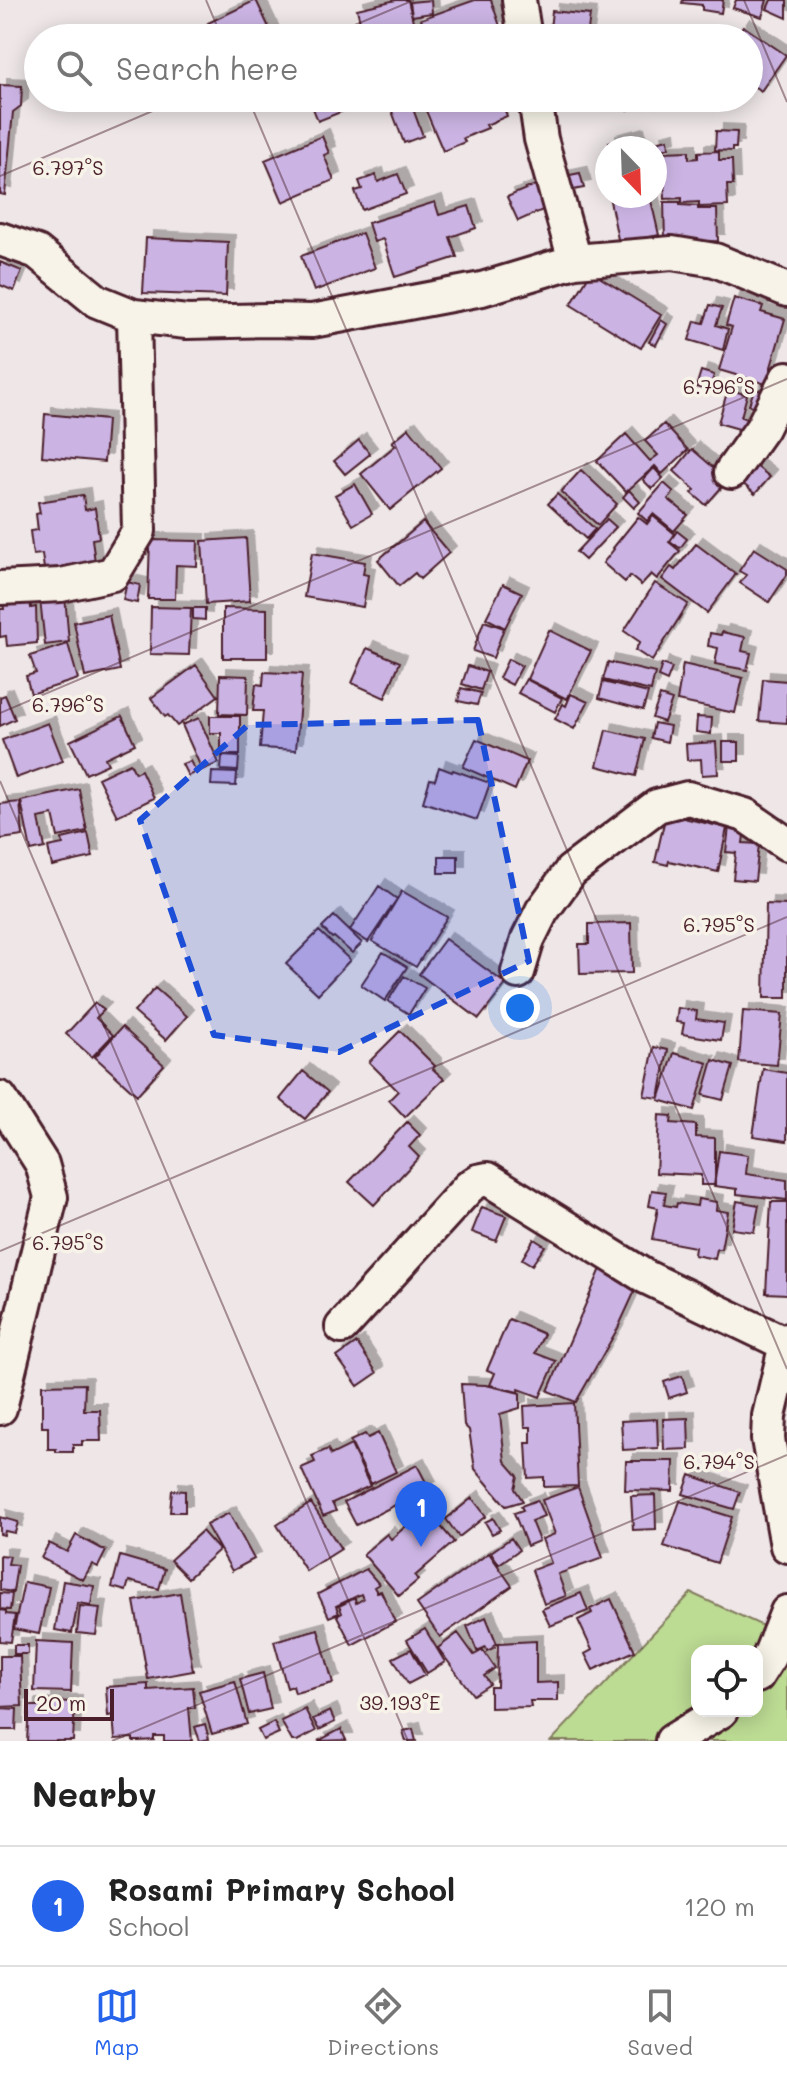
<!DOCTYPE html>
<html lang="en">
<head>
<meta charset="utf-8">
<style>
  :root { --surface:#fff; --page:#f6f6f6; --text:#222; --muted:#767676; --line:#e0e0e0; --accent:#2563eb }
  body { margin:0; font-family:Mali,sans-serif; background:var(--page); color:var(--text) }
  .controls { position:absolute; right:24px; bottom:24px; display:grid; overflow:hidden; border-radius:16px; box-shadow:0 4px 20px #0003 }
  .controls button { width:72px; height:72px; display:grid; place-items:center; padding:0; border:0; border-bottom:2px solid var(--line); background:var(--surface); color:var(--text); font:40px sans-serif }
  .compass { position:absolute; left:595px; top:136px; width:72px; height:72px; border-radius:50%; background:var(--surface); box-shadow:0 4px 20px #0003; rotate:157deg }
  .scale { position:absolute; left:24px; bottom:20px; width:90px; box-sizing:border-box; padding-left:8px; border:4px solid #4a1f2b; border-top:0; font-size:22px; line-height:28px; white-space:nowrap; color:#4a1f2b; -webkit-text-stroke:6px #f7f3e8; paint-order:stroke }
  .you { position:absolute; left:520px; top:1008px; width:28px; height:28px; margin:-20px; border:6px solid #fff; border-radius:50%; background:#1a73e8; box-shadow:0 0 0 12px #1a73e833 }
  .badge { display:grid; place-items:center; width:52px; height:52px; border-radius:50%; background:var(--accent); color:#fff; font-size:26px; font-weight:700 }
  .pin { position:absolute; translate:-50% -66px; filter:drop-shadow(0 2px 4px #0008) }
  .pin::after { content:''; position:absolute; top:42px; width:28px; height:24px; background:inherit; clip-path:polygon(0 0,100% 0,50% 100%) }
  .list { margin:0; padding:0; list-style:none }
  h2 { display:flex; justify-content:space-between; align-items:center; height:104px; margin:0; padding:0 32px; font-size:34px }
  h2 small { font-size:26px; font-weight:400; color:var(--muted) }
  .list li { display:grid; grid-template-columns:52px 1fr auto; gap:24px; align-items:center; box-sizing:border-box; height:120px; padding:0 32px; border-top:2px solid var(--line) }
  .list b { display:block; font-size:30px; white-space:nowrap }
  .list p { margin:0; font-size:26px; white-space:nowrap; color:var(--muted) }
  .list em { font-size:26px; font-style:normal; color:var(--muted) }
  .icon { flex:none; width:44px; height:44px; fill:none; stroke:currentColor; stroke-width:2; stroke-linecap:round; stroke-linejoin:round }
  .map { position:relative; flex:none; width:787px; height:1741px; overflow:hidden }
  .search { position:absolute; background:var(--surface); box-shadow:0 4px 20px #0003; left:24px; right:24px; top:24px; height:88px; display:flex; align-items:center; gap:20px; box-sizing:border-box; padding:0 28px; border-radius:44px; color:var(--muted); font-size:30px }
  .sheet { height:224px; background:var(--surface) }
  nav { display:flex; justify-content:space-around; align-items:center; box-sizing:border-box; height:112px; border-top:2px solid var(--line); background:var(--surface); font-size:22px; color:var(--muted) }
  nav a { display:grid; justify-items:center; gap:4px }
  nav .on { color:var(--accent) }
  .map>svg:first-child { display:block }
  .green { fill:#bcdb93; stroke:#837d5f; stroke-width:2; fill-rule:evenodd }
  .building { fill:#cbb4e3; stroke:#4a1f2b; stroke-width:2; filter:url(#shadow) }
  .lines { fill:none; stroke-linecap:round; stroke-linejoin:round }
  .street-casing { stroke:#4a1f2b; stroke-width:38 }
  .street { stroke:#f7f3e8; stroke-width:32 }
  .marked { fill:#1d4ed8; fill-opacity:0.2; stroke:#1d4ed8; stroke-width:6; stroke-dasharray:16 10; stroke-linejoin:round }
  .ticks { fill:none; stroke:#4a1f2b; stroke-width:2; stroke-opacity:0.45 }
  .ticks-label { font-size:20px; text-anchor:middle; fill:#4a1f2b; stroke:#f7f3e8; stroke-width:7; stroke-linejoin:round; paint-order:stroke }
</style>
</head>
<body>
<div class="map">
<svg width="787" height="1741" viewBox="0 0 787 1741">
  <defs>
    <filter id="shadow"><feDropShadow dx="7" dy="-7" stdDeviation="0" flood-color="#0004"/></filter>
  </defs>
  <rect width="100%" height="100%" fill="#eee6e7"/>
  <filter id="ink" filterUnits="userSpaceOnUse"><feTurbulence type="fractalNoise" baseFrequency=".0125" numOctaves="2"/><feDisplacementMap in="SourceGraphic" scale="16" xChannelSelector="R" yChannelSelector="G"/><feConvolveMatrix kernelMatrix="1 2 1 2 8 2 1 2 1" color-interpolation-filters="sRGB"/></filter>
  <g filter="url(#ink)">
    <path class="green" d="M 691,1593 L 787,1637 L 787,1741 L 551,1741 ZM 697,1651 L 757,1651 L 757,1711 L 697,1711 Z"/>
    <path class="building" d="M 256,0 L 274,38 L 216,38 L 208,23 Z
      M 396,0 L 408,0 L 417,38 L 364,38 L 357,9 Z
      M 431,0 L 432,13 L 412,16 L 410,2 Z
      M 475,0 L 491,0 L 500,26 L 475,34 L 472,26 L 437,38 L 428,38 L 421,19 Z
      M 683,0 L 723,0 L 721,13 L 702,10 L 702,5 L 682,3 Z
      M 736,0 L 767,0 L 762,17 L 733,8 Z
      M 771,0 L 787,0 L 787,18 L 767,9 Z
      M 552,11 L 590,15 L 587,38 L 549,38 Z
      M 743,26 L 786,55 L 761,91 L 749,83 L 749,38 L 735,38 Z
      M 0,85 L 22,86 L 21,106 L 13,112 L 5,195 L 0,194 Z
      M 309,98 L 353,98 L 356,106 L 318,121 Z
      M 387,98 L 409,98 L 423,136 L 404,143 Z
      M 437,98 L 447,98 L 448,102 L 456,98 L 500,98 L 507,116 L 486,125 L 488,128 L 463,138 L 465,142 L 443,151 L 423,104 Z
      M 623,98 L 642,98 L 644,103 L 628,110 Z
      M 716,131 L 737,132 L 736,148 L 732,148 L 732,151 L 715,150 Z
      M 637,135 L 640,148 L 610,148 L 609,142 Z
      M 322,136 L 329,153 L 324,155 L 334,180 L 283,202 L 265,160 Z
      M 668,139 L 669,148 L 657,151 L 655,142 Z
      M 689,151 L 689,159 L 698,158 L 698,152 L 719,151 L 719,160 L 732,160 L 733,185 L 727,185 L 728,206 L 699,207 L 699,202 L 682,203 L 682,198 L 665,199 L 663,152 Z
      M 580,173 L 584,188 L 563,192 L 560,177 Z
      M 398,174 L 406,194 L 362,210 L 355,191 L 362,189 L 359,181 L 376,175 L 378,182 Z
      M 535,185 L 545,209 L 518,221 L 507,197 Z
      M 609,196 L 650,196 L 659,235 L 619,244 Z
      M 435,202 L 439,215 L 469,206 L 476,228 L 450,237 L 457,257 L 395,277 L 383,239 L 374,242 L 368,223 Z
      M 664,202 L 680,202 L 680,205 L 698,206 L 698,209 L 717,209 L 718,241 L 665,242 Z
      M 362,233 L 375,268 L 314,291 L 301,256 Z
      M 146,238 L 228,242 L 226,296 L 143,293 Z
      M 0,262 L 22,271 L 14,291 L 0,285 Z
      M 591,272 L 661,315 L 641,348 L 571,305 Z
      M 734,298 L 763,306 L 761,312 L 785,319 L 766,384 L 719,370 L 732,327 L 726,325 Z
      M 710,305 L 722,308 L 716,325 L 728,329 L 723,350 L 689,340 L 695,321 L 704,323 Z
      M 661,320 L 667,324 L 656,345 L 649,342 Z
      M 701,371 L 714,375 L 709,391 L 696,387 Z
      M 728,389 L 747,395 L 741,417 L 749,420 L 746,431 L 718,423 Z
      M 754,389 L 770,393 L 765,410 L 749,405 Z
      M 45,414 L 107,420 L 104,462 L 42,456 Z
      M 664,424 L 688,450 L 662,474 L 655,466 L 626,492 L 597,461 L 626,434 L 650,461 L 658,455 L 645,441 Z
      M 409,428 L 441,468 L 390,510 L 361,474 L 396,445 L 392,442 Z
      M 359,440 L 370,454 L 345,474 L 334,461 Z
      M 692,449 L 728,480 L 706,505 L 692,493 L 695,490 L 674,471 Z
      M 756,466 L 770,477 L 755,494 L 741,482 Z
      M 654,468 L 663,478 L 652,489 L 643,480 Z
      M 581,470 L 617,504 L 598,525 L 561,492 Z
      M 664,483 L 674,492 L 668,499 L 688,515 L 674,531 L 653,514 L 647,521 L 638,513 Z
      M 355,484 L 372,514 L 353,525 L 335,495 Z
      M 629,490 L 640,502 L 634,508 L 623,497 Z
      M 557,494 L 595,529 L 586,539 L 548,504 Z
      M 83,495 L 85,510 L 95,508 L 99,538 L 92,539 L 96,570 L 69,574 L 68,566 L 44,569 L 42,554 L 33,555 L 30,531 L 38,530 L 36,514 L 40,513 L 38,502 Z
      M 653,516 L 675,534 L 669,542 L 680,551 L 657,579 L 651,574 L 641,585 L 630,576 L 625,582 L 603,563 L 614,549 L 613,548 L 638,517 L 647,524 Z
      M 607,519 L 616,527 L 585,560 L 576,552 Z
      M 423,522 L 449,553 L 420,579 L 415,573 L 399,586 L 378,560 Z
      M 677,531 L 687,539 L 680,548 L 670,541 Z
      M 246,538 L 250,601 L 206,604 L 202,541 Z
      M 150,540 L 198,541 L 197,566 L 176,565 L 175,599 L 148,599 Z
      M 696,544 L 736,574 L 707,613 L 662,579 L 671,567 L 675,570 Z
      M 754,548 L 787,569 L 787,575 L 769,602 L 740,583 L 746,575 L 739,571 Z
      M 312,553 L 365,562 L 363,574 L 368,575 L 363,607 L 304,597 Z
      M 127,582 L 140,585 L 137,603 L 123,600 Z
      M 655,583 L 688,604 L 652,661 L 635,650 L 640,642 L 624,631 Z
      M 503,584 L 522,593 L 505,628 L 486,618 Z
      M 65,596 L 69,642 L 45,645 L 40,599 Z
      M 30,600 L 31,608 L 36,607 L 37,643 L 7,646 L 6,636 L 0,637 L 0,609 L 4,609 L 3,603 Z
      M 151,607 L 191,608 L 189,655 L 150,654 Z
      M 193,608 L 205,608 L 205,620 L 193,619 Z
      M 223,608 L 267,609 L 267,658 L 223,658 Z
      M 109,615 L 120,670 L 85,677 L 74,622 Z
      M 484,621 L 504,628 L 493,658 L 473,651 Z
      M 549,630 L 591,651 L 567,699 L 527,679 Z
      M 722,632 L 745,637 L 742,651 L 751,653 L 747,670 L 715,664 L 718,648 L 708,646 L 710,633 L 721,635 Z
      M 68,644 L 78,679 L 31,694 L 26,676 L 36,673 L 30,656 Z
      M 367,648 L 400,662 L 385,698 L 352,683 Z
      M 508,659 L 522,666 L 512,685 L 499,678 Z
      M 608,662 L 655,673 L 651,691 L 603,680 Z
      M 662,664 L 672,668 L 667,681 L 658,677 Z
      M 683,664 L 743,678 L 735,713 L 677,701 Z
      M 196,665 L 218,696 L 177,726 L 168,715 L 165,717 L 151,698 Z
      M 468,666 L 487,672 L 481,690 L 462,684 Z
      M 264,672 L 302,674 L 296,750 L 260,748 L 263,711 L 253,711 L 256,684 L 263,685 Z
      M 220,675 L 248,676 L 247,715 L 219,714 Z
      M 526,679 L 562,698 L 555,712 L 518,693 Z
      M 763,679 L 787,681 L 787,723 L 759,721 Z
      M 603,682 L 648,693 L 643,710 L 599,698 Z
      M 461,688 L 481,693 L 477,705 L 458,701 Z
      M 571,694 L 588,702 L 574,729 L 555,719 L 563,704 L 566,706 Z
      M 5,695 L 15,719 L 0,726 L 0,697 Z
      M 660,696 L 672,700 L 664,722 L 652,718 Z
      M 122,716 L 135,744 L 105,758 L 108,764 L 86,774 L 70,741 Z
      M 210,716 L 240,716 L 240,755 L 221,755 L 221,733 L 210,733 Z
      M 697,717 L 712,718 L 711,734 L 696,732 Z
      M 199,718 L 219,763 L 202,770 L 182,725 Z
      M 48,723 L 63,761 L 16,778 L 2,740 Z
      M 654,723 L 670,726 L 667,742 L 651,738 Z
      M 606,730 L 645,739 L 636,776 L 597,766 Z
      M 476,739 L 527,761 L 515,790 L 463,767 Z
      M 716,742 L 718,774 L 702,775 L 701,759 L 687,760 L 686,744 Z
      M 723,742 L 739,742 L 739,761 L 723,761 Z
      M 222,756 L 239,757 L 238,771 L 221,770 Z
      M 190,761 L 196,772 L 188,776 L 182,764 Z
      M 130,763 L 135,773 L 141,770 L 154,798 L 117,816 L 98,778 Z
      M 439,767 L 452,772 L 453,770 L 490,783 L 477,820 L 423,802 L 430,779 L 435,780 Z
      M 212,772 L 237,773 L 236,786 L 211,785 Z
      M 79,789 L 87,831 L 58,837 L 53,815 L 39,818 L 45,848 L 31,851 L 21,801 Z
      M 20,802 L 23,836 L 1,839 L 0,804 Z
      M 666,814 L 727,828 L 718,872 L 669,861 L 668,865 L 655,862 Z
      M 729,827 L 745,828 L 743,843 L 759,844 L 755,881 L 733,879 L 736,853 L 726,852 Z
      M 88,833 L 93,857 L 52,866 L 48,847 L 63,844 L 62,839 Z
      M 439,856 L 458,856 L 458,873 L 439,873 Z
      M 379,886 L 397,899 L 368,942 L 350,930 Z
      M 402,891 L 447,917 L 416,967 L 372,941 Z
      M 766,904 L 787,905 L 787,998 L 764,998 Z
      M 334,916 L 362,943 L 352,953 L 334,937 L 332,938 L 322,928 Z
      M 631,923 L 632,973 L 580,974 L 579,944 L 589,944 L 589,924 Z
      M 319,931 L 350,960 L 318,994 L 286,964 Z
      M 445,939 L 506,984 L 479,1019 L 419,974 Z
      M 383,952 L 407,967 L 385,1001 L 361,985 Z
      M 404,976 L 425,988 L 409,1014 L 388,1001 Z
      M 155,988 L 187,1016 L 166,1040 L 134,1012 Z
      M 95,1003 L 104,1010 L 96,1018 L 113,1035 L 92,1057 L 66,1034 Z
      M 678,1008 L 697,1011 L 696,1019 L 724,1023 L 721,1040 L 682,1034 L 684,1023 L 676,1022 Z
      M 743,1011 L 782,1014 L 777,1065 L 739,1062 Z
      M 122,1027 L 164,1065 L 137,1095 L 95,1057 Z
      M 400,1031 L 435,1066 L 433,1069 L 444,1079 L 405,1117 L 389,1100 L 398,1091 L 369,1062 Z
      M 654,1047 L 668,1050 L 659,1098 L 644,1096 Z
      M 674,1053 L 708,1063 L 694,1110 L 659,1100 Z
      M 713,1060 L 733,1066 L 723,1100 L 703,1095 Z
      M 763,1069 L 787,1073 L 787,1141 L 753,1136 Z
      M 303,1071 L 328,1092 L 305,1119 L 280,1099 Z
      M 659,1115 L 672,1116 L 671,1123 L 696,1125 L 696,1137 L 715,1138 L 715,1185 L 701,1185 L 701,1175 L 656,1173 Z
      M 407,1122 L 420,1135 L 409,1147 L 419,1157 L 374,1205 L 349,1182 Z
      M 719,1151 L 748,1155 L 746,1174 L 787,1180 L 787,1200 L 737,1194 L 737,1189 L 714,1186 Z
      M 652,1190 L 666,1192 L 664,1205 L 676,1207 L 677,1203 L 697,1206 L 698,1199 L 717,1202 L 716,1210 L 728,1212 L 721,1249 L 717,1249 L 715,1259 L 694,1255 L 695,1247 L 652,1239 L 658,1208 L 649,1206 Z
      M 737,1201 L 759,1205 L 754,1232 L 732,1229 Z
      M 771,1202 L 787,1202 L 787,1294 L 766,1293 Z
      M 482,1207 L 506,1216 L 496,1241 L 472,1232 Z
      M 534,1239 L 545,1246 L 532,1265 L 522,1259 Z
      M 603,1264 L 640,1280 L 618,1328 L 576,1402 L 548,1391 Z
      M 509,1319 L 544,1334 L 535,1353 L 556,1361 L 540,1397 L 519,1389 L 518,1392 L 490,1385 L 495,1373 L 487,1370 Z
      M 357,1343 L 377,1373 L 358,1386 L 337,1357 Z
      M 682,1376 L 687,1392 L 669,1398 L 664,1382 Z
      M 85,1384 L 84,1410 L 100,1410 L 101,1441 L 82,1441 L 82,1445 L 73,1445 L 73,1452 L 56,1452 L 56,1449 L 48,1449 L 48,1427 L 42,1427 L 42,1385 Z
      M 461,1384 L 486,1385 L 520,1393 L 520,1408 L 500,1414 L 505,1461 L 518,1476 L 515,1489 L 523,1501 L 506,1506 L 475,1469 L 469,1430 L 464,1425 Z
      M 574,1403 L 578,1486 L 544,1487 L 544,1477 L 528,1478 L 526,1443 L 531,1443 L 531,1427 L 525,1427 L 524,1406 Z
      M 688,1418 L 689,1449 L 664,1450 L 663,1419 Z
      M 657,1419 L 658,1448 L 623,1450 L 621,1421 Z
      M 378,1433 L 396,1472 L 371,1484 L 350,1441 L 365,1434 L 368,1438 Z
      M 351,1445 L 370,1486 L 332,1503 L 336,1511 L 323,1516 L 301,1468 L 315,1462 L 312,1456 L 328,1449 L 331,1455 Z
      M 626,1461 L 674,1461 L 673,1491 L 625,1490 Z
      M 417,1465 L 429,1488 L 356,1525 L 344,1502 Z
      M 690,1475 L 740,1492 L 734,1509 L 683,1494 Z
      M 578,1487 L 603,1558 L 558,1574 L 566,1596 L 544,1604 L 532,1570 L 551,1563 L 542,1539 L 555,1534 L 542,1500 Z
      M 172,1490 L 185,1491 L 185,1512 L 170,1512 Z
      M 655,1495 L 656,1529 L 633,1530 L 631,1496 Z
      M 472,1498 L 486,1516 L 459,1537 L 446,1519 Z
      M 537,1500 L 544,1516 L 531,1521 L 539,1541 L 527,1546 L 514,1513 L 523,1510 L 521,1506 Z
      M 680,1501 L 732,1517 L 717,1563 L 664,1546 Z
      M 311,1503 L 341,1549 L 306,1571 L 277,1525 Z
      M 426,1509 L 454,1542 L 415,1576 L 418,1580 L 399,1596 L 363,1554 L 387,1534 L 391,1539 Z
      M 229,1513 L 254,1559 L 232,1571 L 206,1525 Z
      M 0,1517 L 18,1522 L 15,1533 L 5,1531 L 4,1535 L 0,1534 Z
      M 493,1518 L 500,1530 L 492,1534 L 485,1522 Z
      M 202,1531 L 219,1550 L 188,1578 L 170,1560 Z
      M 76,1535 L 106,1551 L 98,1567 L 92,1564 L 83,1580 L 41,1558 L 49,1543 L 67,1552 Z
      M 511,1538 L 519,1550 L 499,1564 L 491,1552 Z
      M 489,1553 L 512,1586 L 440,1637 L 417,1604 Z
      M 0,1555 L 10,1556 L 8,1564 L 17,1565 L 13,1592 L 0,1590 Z
      M 120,1556 L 165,1569 L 159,1589 L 129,1581 L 126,1591 L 112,1587 Z
      M 366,1569 L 379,1584 L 374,1587 L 377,1592 L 381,1591 L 395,1622 L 352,1645 L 337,1616 L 342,1613 L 339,1606 L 355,1598 L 356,1603 L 363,1599 L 361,1594 L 336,1606 L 339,1613 L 329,1617 L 318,1594 Z
      M 63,1581 L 94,1586 L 91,1605 L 78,1603 L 72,1633 L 55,1630 Z
      M 24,1582 L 49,1587 L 39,1634 L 14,1629 Z
      M 0,1593 L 12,1594 L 10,1610 L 0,1609 Z
      M 180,1593 L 193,1671 L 148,1679 L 134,1601 Z
      M 581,1593 L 588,1611 L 550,1626 L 542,1609 Z
      M 611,1599 L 635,1651 L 593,1670 L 585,1654 L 592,1650 L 578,1620 L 592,1613 L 590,1609 Z
      M 80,1606 L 100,1608 L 96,1635 L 77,1633 Z
      M 0,1610 L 6,1611 L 6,1614 L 15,1615 L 11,1642 L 0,1641 Z
      M 486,1617 L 497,1644 L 494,1645 L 495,1647 L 487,1651 L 486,1647 L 477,1651 L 467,1626 Z
      M 318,1629 L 333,1683 L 295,1693 L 293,1686 L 287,1688 L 274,1641 Z
      M 425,1629 L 445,1662 L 427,1673 L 407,1640 Z
      M 458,1633 L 474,1655 L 483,1650 L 495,1668 L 484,1676 L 490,1684 L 473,1695 L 438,1648 Z
      M 36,1641 L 73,1643 L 71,1692 L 34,1691 Z
      M 536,1641 L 536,1683 L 558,1682 L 558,1701 L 530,1701 L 531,1707 L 490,1708 L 490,1687 L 497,1687 L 498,1643 Z
      M 14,1645 L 28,1645 L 28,1654 L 14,1654 Z
      M 411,1649 L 425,1675 L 408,1684 L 393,1658 Z
      M 0,1656 L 20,1656 L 22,1706 L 0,1707 Z
      M 263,1673 L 271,1709 L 249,1714 L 240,1679 Z
      M 235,1681 L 247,1724 L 212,1734 L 199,1691 Z
      M 148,1684 L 148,1690 L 193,1687 L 195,1708 L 189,1708 L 192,1741 L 164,1741 L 164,1736 L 154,1736 L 154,1740 L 139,1741 L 133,1741 L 133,1738 L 115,1739 L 113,1715 L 108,1716 L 106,1687 Z
      M 45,1701 L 75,1702 L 73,1741 L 27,1741 L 29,1706 L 45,1706 Z
      M 0,1708 L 17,1709 L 16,1730 L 0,1730 Z
      M 305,1709 L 316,1731 L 297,1741 L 292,1741 L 281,1721 Z
      M 330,1711 L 335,1722 L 319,1730 L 313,1719 Z
      M 274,1722 L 279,1733 L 263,1740 L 258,1730 Z
      M 205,1724 L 209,1739 L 200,1741 L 195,1727 Z
      M 341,1729 L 346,1740 L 318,1741 Z
      M 413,1729 L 416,1741 L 406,1741 L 403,1731 Z"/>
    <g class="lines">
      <defs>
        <path id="street" d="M 519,0 L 525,38
          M 535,98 L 541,139 L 575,261
          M 0,239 L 37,252 L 97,301 L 134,316 L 187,322 L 271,320 L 312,321 L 482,289 L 575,261 L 672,253 L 715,260 L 787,290
          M 731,472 L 762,428 L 787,378
          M 0,588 L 61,585 L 113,574 L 139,531 L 134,316
          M 518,972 L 528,939 L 542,911 L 571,871 L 657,806 L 688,798 L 745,815 L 787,844
          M 0,1098 L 42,1164 L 51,1197 L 0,1408
          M 342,1327 L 469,1187 L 478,1181 L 488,1179 L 646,1277 L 786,1344
          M 787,1340 L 769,1416 L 768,1439 L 787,1546
          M 757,1676 L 769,1657 L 787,1612
          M 672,1741 L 721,1711"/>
      </defs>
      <use href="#street" class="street-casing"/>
      <use href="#street" class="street"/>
    </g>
  </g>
  <path class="marked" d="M 478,720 L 529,961 L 339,1052 L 214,1035 L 140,820 L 248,725 Z"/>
  <path class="ticks" d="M 206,0 L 222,38M 744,0 L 787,102M 324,38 L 414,0M 248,98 L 787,1369M 0,176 L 183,98M 0,713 L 787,379M 0,781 L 408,1741M 0,1251 L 787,917M 112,1741 L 787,1455"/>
  <g class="ticks-label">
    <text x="68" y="175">6.797°S</text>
    <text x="719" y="394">6.796°S</text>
    <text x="68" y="712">6.796°S</text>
    <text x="719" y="932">6.795°S</text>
    <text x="68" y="1250">6.795°S</text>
    <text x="719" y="1469">6.794°S</text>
    <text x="400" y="1710">39.193°E</text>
  </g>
</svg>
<div class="controls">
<button><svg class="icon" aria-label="locate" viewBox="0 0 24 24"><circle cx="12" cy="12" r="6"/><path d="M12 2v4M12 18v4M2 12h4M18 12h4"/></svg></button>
</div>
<svg class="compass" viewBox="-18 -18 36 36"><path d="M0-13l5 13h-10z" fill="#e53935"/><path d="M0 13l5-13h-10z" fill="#767676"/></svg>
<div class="scale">20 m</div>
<div class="you"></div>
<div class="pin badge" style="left:421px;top:1547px">1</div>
<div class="search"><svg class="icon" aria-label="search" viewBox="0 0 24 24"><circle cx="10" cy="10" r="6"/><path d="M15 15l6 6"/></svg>Search here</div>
</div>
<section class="sheet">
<h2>Nearby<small></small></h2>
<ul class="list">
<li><span class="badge">1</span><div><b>Rosami Primary School</b><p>School</p></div><em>120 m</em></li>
</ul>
</section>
<nav>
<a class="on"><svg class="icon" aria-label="map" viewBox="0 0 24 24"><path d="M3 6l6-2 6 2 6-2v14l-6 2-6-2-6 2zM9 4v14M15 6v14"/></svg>Map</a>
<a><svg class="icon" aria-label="directions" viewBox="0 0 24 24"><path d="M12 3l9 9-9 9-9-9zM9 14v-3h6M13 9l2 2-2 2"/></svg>Directions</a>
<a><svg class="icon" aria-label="saved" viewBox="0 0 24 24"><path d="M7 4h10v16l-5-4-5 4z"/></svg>Saved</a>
</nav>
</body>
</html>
